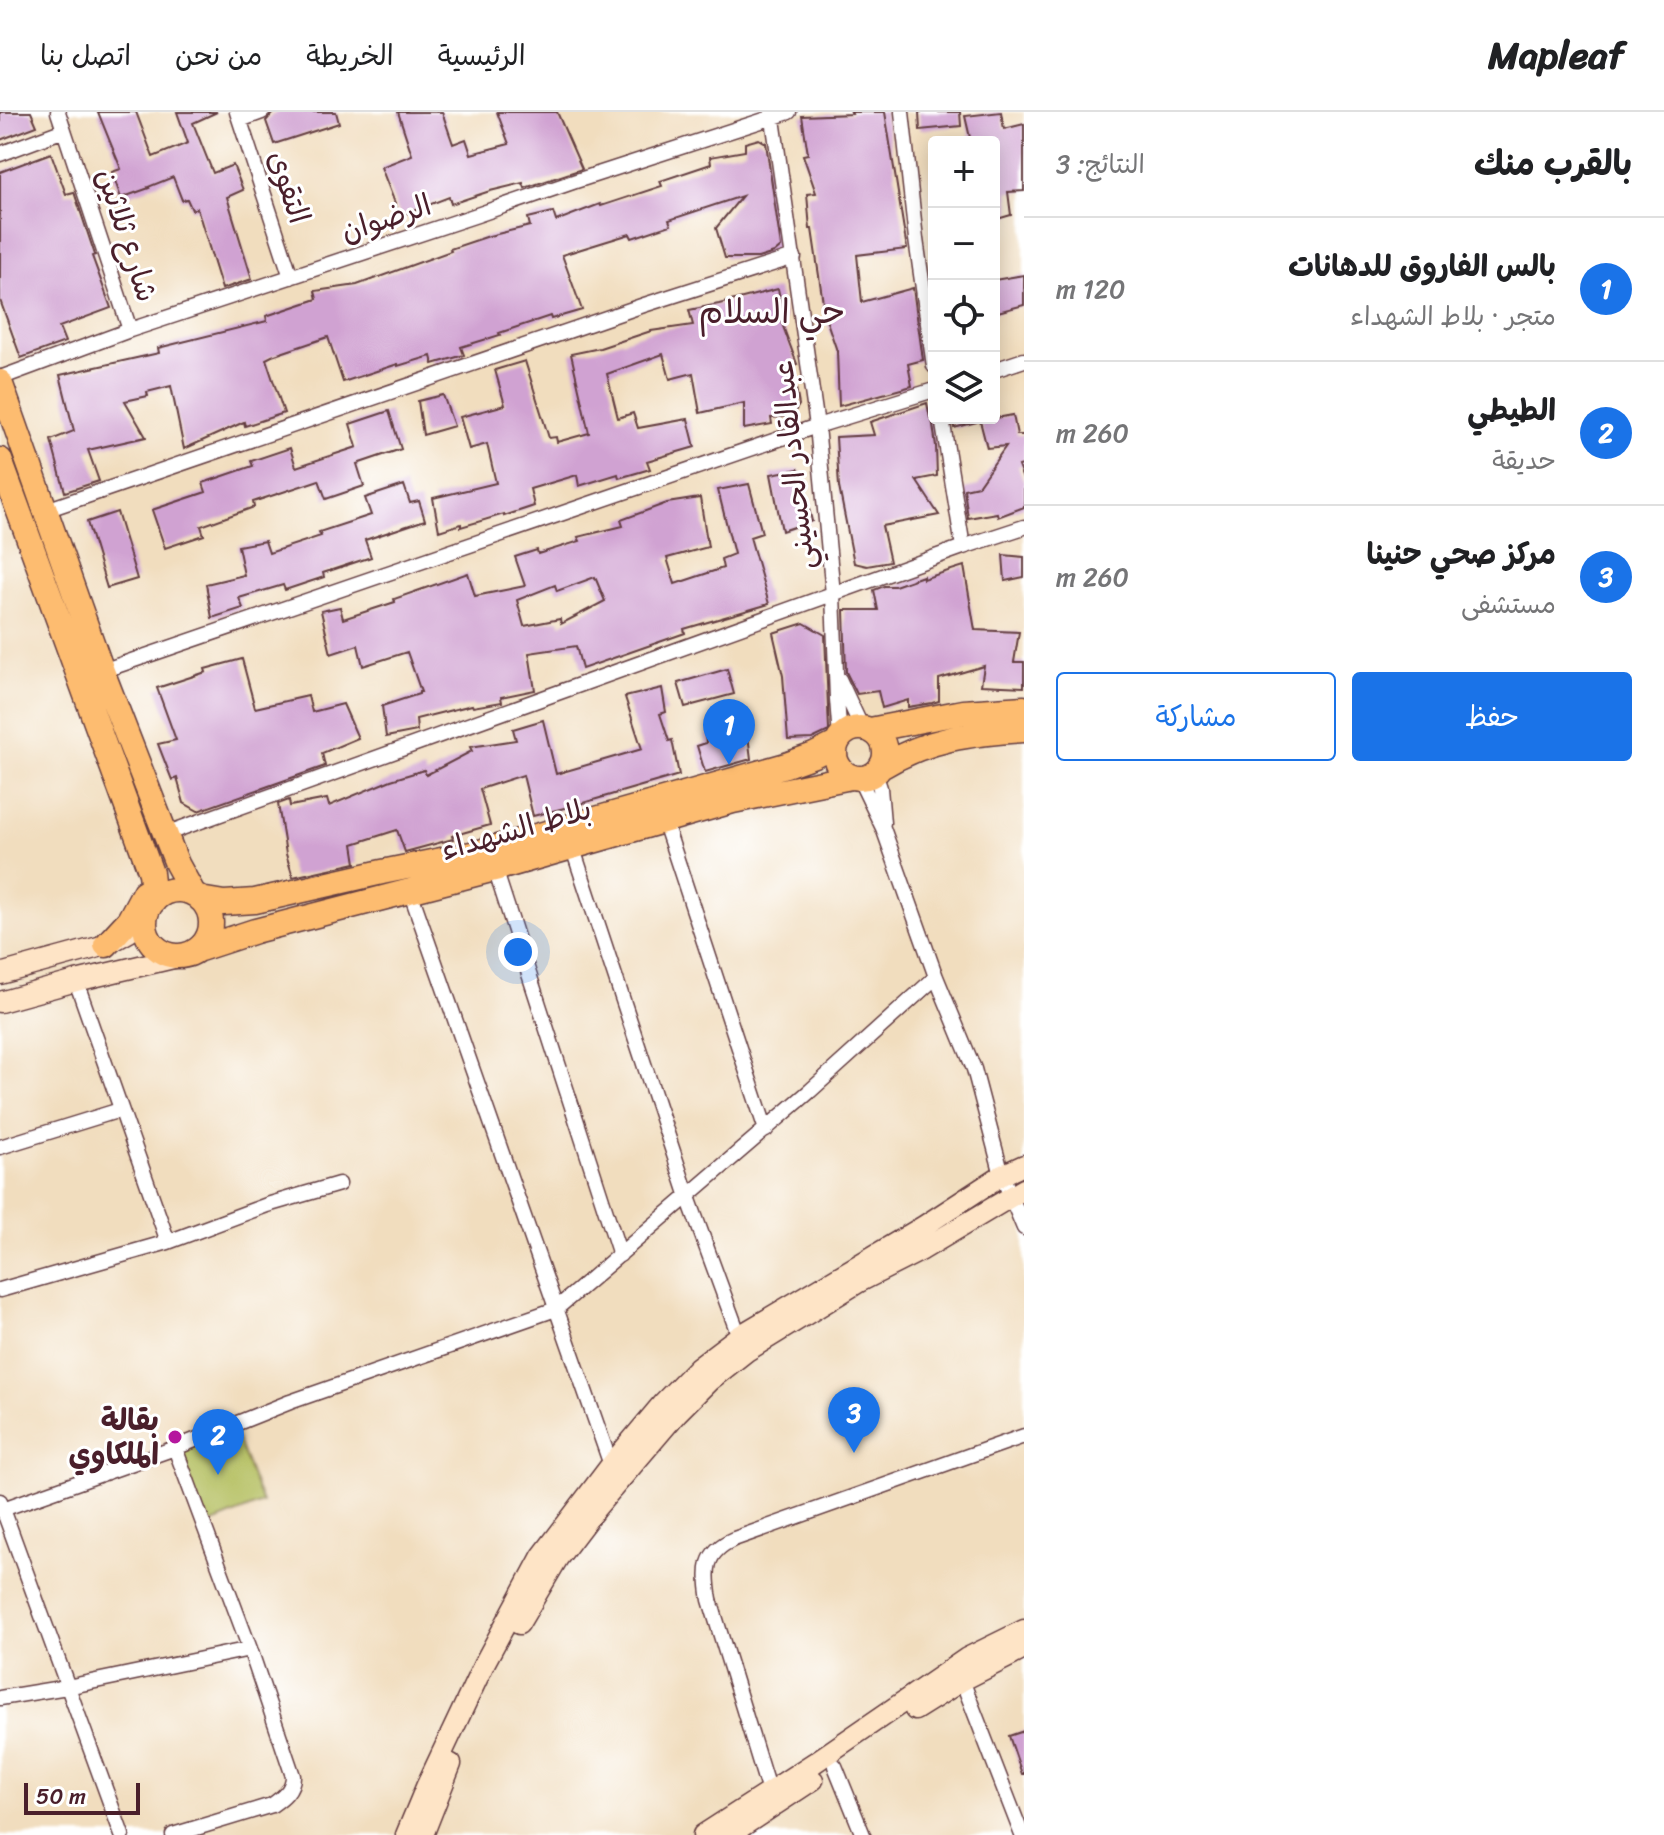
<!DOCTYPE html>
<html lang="ar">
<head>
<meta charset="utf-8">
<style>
  :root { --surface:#fff; --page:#f2f2f2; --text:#202124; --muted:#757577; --line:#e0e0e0; --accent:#1a73e8 }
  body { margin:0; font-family:Sriracha,"Playpen Sans Arabic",sans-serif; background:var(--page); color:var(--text); direction:rtl }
  .controls { position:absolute; right:24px; top:24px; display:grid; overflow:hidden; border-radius:8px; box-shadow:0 4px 20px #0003 }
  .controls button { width:72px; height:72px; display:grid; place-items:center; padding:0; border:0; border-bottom:2px solid var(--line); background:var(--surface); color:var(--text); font:40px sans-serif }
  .scale { position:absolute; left:24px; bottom:20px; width:116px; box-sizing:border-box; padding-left:8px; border:4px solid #4a1f2b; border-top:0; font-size:22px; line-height:28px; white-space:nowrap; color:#4a1f2b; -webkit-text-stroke:6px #fff; paint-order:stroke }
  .you { position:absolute; left:518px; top:840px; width:28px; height:28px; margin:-20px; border:6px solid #fff; border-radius:50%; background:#1a73e8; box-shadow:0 0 0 12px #1a73e833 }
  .badge { display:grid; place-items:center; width:52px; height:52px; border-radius:50%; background:var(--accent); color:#fff; font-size:26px; font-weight:700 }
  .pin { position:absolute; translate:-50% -66px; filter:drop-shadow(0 2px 4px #0008) }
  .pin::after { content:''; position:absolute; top:42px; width:28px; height:24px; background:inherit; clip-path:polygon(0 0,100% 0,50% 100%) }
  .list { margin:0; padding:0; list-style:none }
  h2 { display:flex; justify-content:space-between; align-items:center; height:104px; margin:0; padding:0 32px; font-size:34px }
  h2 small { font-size:26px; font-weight:400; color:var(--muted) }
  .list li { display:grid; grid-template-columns:52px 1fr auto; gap:24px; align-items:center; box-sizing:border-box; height:144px; padding:0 32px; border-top:2px solid var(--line) }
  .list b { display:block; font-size:30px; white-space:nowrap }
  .list p { margin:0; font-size:26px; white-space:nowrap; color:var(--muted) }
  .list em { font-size:26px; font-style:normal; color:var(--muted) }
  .actions { display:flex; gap:16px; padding:24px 32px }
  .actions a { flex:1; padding:18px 0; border:2px solid var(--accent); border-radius:8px; text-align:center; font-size:28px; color:var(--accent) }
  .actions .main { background:var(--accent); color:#fff }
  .icon { flex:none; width:44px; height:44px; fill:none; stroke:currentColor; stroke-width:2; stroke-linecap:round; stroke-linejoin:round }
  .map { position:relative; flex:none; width:1024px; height:1723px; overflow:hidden; direction:ltr }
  header { display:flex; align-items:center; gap:48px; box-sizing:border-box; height:112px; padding:0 40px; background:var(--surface); border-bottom:2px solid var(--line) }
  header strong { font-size:38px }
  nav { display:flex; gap:44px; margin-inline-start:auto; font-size:28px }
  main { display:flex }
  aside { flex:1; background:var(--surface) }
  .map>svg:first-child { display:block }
  .green { fill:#b5c062; stroke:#807046; stroke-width:2 }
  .building { fill:#d0a2d2; fill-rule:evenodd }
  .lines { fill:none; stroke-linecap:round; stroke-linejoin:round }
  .street-casing { stroke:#633c41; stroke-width:17 }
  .secondary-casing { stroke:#633c41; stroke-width:23 }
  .primary-casing { stroke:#633c41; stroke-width:27 }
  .street { stroke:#fff; stroke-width:14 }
  .secondary { stroke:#fee4c6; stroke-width:20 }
  .primary { stroke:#fdbc70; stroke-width:24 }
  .poi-dot { fill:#b5179e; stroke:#fff; stroke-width:3 }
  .labels { text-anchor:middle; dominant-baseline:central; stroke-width:6; stroke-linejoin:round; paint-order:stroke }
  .street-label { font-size:30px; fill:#4a1f2b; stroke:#fff }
  .poi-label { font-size:30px; font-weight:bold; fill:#4a1f2b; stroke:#fff; text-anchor:end }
  .quarter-label { font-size:34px; fill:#4a1f2b; stroke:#fff }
</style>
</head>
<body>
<header>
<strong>Mapleaf</strong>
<nav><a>الرئيسية</a><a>الخريطة</a><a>من نحن</a><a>اتصل بنا</a></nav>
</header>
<main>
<aside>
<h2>بالقرب منك<small>النتائج: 3</small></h2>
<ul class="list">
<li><span class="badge">1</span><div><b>بالس الفاروق للدهانات</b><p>متجر · بلاط الشهداء</p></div><em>120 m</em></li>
<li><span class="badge">2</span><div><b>الطيطي</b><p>حديقة</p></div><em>260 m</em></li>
<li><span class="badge">3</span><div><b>مركز صحي حنينا</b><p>مستشفى</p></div><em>260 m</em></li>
</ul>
<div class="actions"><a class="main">حفظ</a><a>مشاركة</a></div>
</aside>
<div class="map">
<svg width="1024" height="1723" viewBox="0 0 1024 1723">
  <rect width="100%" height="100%" fill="#fff"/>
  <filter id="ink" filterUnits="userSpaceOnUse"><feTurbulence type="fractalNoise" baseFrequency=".0125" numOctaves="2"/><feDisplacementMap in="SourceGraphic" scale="16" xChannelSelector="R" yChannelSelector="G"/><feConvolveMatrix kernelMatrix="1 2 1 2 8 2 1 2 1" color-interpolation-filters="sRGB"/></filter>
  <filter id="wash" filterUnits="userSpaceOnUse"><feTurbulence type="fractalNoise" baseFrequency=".006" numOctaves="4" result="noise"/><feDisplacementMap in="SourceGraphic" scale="32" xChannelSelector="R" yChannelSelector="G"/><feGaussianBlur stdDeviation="1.8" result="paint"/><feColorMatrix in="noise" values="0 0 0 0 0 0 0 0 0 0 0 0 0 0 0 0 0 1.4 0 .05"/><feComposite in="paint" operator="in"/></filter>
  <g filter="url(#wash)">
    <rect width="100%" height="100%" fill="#f1ddbe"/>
    <path class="green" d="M 232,1313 L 262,1391 L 203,1415 L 175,1336 Z"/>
    <g id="blocks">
      <path class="building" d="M 0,0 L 31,0 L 37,14 L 0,28 Z
        M 98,0 L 136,0 L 153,45 L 188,31 L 177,0 L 217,0 L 193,11 L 213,61 L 233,53 L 243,78 L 227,85 L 252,167 L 222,177 L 197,96 L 192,98 L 187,87 L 182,88 L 173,65 L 148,75 L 149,76 L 121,86 L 112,60 L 121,57 Z
        M 278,0 L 336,0 L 339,11 L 274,32 L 266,9 L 272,2 Z
        M 398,0 L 442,0 L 453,32 L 466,27 L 471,42 L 509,32 L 497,0 L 557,0 L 582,57 L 525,76 L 523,71 L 490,79 L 451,92 L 449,85 L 400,104 L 381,55 L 412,43 Z
        M 851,0 L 885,0 L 907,137 L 857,143 L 862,190 L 913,176 L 923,248 L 908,252 L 912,274 L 839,294 L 837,239 L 825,204 L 812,117 L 810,117 L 807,82 L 816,81 L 803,43 L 808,42 L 802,4 L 852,2 Z
        M 919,0 L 960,0 L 961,14 L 920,18 Z
        M 1001,0 L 1004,17 L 1024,12 L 1024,79 L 1008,80 L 1011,103 L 994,108 L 994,30 L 971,30 L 965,4 Z
        M 759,27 L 766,31 L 781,135 L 774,141 L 758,146 L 725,146 L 716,116 L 742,84 L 669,108 L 671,113 L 632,126 L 630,122 L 562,143 L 582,198 L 551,207 L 550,204 L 499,221 L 500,223 L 461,235 L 464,243 L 433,252 L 431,244 L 398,254 L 398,252 L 343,270 L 328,225 L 272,244 L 266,247 L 284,301 L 245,314 L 244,310 L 184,337 L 171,274 L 147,280 L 148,284 L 125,289 L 146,325 L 88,338 L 99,369 L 65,380 L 51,328 L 74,319 L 60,263 L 159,241 L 158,236 L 267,209 L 266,204 L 317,187 L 315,179 L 357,173 L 451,139 L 450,137 L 489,124 L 530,114 L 528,106 L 553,100 L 556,109 L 600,92 L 601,94 L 662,74 L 660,69 L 711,52 L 710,45 L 745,39 L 745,31 Z
        M 51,41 L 66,82 L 74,80 L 95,143 L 92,144 L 111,196 L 59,215 L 65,230 L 21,246 L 0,188 L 0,60 Z
        M 1024,163 L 1024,193 L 994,201 L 994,168 Z
        M 778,177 L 785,208 L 781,209 L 797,252 L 792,253 L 799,293 L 792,304 L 771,306 L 772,312 L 744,317 L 744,291 L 700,301 L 693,261 L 670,267 L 663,242 L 607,262 L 618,306 L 633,301 L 638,316 L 688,307 L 695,335 L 647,349 L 650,357 L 619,366 L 618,362 L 579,374 L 577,363 L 530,377 L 534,394 L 504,404 L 504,402 L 461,415 L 461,412 L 439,419 L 433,386 L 496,371 L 487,332 L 469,337 L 460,305 L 505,293 L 495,258 L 525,249 L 549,326 L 556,325 L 557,330 L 589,321 L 571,242 L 600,236 L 651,219 L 693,213 L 689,198 L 719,192 Z
        M 443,283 L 454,314 L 423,323 L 418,289 Z
        M 927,291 L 930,306 L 932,306 L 936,334 L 937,364 L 916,368 L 939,403 L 882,414 L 890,450 L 867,454 L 854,451 L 839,375 L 836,325 L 874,323 L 870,310 Z
        M 389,299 L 401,337 L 357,352 L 364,374 L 326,387 L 319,368 L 253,390 L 254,395 L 201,414 L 204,423 L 165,436 L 152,398 L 206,380 L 203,371 L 253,354 L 251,349 L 290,336 L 296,355 L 357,335 L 350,312 Z
        M 1013,303 L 1017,323 L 1024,323 L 1024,353 L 1018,354 L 1024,370 L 1024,395 L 998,405 L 997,401 L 968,406 L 964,377 L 978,374 L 1006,334 L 987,336 L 980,309 Z
        M 952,306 L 977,306 L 977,310 L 954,316 Z
        M 799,357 L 812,409 L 782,419 L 771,362 Z
        M 749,372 L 762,421 L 750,425 L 769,492 L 684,517 L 685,521 L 582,557 L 576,534 L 529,541 L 535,578 L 501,585 L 502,590 L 473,595 L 472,593 L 416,607 L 417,619 L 386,625 L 382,594 L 419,582 L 419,580 L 421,580 L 407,540 L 363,554 L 358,533 L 331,542 L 321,499 L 340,495 L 343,507 L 395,490 L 394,487 L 468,461 L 475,484 L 525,474 L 515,445 L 537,438 L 538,442 L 580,429 L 578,425 L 623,414 L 621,408 L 667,391 L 700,386 L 708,435 L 667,446 L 675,472 L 723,456 L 721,447 L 734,442 L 718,378 ZM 595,465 L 605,489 L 561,512 L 560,507 L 524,514 L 517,488 L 555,473 L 557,479 Z
        M 404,373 L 410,391 L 419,389 L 425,408 L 365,428 L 371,445 L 323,461 L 324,465 L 285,478 L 283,473 L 239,486 L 243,496 L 212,506 L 206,472 L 244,463 L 238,434 L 265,429 L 269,441 L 321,424 L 319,420 L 371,403 L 365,386 Z
        M 117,400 L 137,467 L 107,476 L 87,410 Z
        M 1003,443 L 1024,445 L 1024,465 L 1005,469 Z
        M 964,454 L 975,518 L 1019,520 L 1014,550 L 1024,550 L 1024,575 L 981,573 L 984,554 L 939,567 L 939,589 L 932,591 L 908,595 L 908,588 L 882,596 L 878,579 L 857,582 L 846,560 L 844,498 L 878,498 L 874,478 L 884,474 L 895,474 L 923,464 L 923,467 Z
        M 804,511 L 825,523 L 829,619 L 812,627 L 788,628 L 783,564 L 773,521 Z
        M 242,547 L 255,596 L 308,584 L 312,600 L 343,592 L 358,626 L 322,641 L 325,654 L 198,699 L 184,691 L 177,666 L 172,668 L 158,632 L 176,628 L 157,576 L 206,560 L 205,557 Z
        M 727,557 L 734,582 L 685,595 L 678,571 Z
        M 662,576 L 666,600 L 660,602 L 669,629 L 672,628 L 679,663 L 576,693 L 533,704 L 523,663 L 480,677 L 490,713 L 452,724 L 453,727 L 405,740 L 397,718 L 353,732 L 356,751 L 293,765 L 286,742 L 278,692 L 289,688 L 290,694 L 327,687 L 329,694 L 391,668 L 424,658 L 426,663 L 472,639 L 470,635 L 516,628 L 513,617 L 543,608 L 556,662 L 642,637 L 625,585 Z
        M 723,621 L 727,628 L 748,623 L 751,647 L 705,660 L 697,634 L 706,631 L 705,623 Z
        M 1024,1619 L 1024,1662 L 1022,1662 L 1009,1624 Z"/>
    </g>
  </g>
  <g filter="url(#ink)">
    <use href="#blocks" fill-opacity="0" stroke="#633c41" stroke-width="2"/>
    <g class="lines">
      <defs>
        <path id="street" d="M 58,0 L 130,218
          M 237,0 L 291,165
          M 772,0 L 817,314 L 833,482 L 837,587 L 840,626
          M 902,0 L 916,127 L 934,254
          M 240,8 L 262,0
          M 0,42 L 64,18
          M 994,258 L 1024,248
          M 0,266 L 130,218 L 477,103 L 576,69 L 789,0
          M 942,306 L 963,435
          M 46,398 L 644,193 L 794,145
          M 102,559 L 817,314 L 934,278
          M 839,567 L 862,616
          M 875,661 L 880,676 L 883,711
          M 859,666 L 883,716 L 936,865 L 974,957 L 1002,1063 L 1024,1116
          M 664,708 L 766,1018
          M 165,722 L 963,435 L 1024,415
          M 572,734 L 688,1085 L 739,1224
          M 495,757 L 620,1143
          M 410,779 L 611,1353
          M 76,869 L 168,1130
          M 0,1035 L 120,998
          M 0,1178 L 168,1130 L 267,1093 L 339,1072
          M 0,1389 L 122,1723
          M 0,1398 L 175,1336 L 290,1290 L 556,1197 L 810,979 L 936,865
          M 960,1563 L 1022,1723
          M 0,1586 L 67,1575 L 250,1537
          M 835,1654 L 863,1723
          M 769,1680 L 710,1488 C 705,1459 704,1440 734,1427 L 1024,1324
          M 173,1723 L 272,1693 C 282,1686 293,1678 293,1664 L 250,1537 L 175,1336"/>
        <path id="secondary" d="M 0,862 L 106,833 L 129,820 L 147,802
          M 0,890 L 76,869 L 182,844
          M 519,1512 L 558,1446 L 596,1396 L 677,1301 L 709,1269 L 747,1239 L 859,1170 L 922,1138 L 1024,1077
          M 915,1598 L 963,1568 L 1024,1537
          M 406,1723 L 426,1675 L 484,1552 L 542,1444 L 611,1353 L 663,1291 L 698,1255 L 739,1224 L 924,1114 L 1002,1063 L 1024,1053
          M 423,1723 L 451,1652
          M 703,1723 L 814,1651 L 967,1546 L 1024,1518
          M 729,1723 L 813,1668"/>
        <path id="primary" d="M 0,270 L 102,559 L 177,752 L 193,781
          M 0,348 L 151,761 L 154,789
          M835 641a25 25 0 1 1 50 0a25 25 0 1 1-50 0Z
          M 870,618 L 963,600 L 1024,596
          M 881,655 C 927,627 971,621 1024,618
          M145 811a33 33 0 1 1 66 0a33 33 0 1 1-66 0Z
          M 200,787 L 224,791 L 255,789 L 382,760 L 476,741 L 786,653 L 814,643 L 836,632
          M 106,833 L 129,808 L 144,780
          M 200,837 L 255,819 L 495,757 L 733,689 L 851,665"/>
      </defs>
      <use href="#street" class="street-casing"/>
      <use href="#secondary" class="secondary-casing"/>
      <use href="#primary" class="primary-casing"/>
      <use href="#street" class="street"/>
      <use href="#secondary" class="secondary"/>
      <use href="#primary" class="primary"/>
    </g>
  </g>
  <circle class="poi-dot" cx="175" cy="1325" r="8"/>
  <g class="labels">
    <g class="street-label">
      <text transform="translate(289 75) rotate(72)">التقوى</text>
      <text transform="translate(386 106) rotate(-18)">الرضوان</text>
      <text transform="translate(127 123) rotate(72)">شارع ثلاثين</text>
      <text transform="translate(793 353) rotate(-96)">عبدالقادر الحسيني</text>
      <text transform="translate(516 717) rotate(-16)">بلاط الشهداء</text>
    </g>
    <g class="poi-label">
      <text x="159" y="1308">بقالة<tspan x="159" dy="34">الملكاوي</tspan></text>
    </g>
    <g class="quarter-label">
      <text x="772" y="200">حي السلام</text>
    </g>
  </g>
</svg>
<div class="controls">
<button>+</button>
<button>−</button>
<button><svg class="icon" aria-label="locate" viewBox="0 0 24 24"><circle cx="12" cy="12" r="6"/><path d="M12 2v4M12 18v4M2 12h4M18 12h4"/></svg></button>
<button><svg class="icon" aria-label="layers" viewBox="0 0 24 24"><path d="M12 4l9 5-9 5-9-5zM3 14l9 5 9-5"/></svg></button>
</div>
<div class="scale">50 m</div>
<div class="you"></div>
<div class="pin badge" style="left:729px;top:653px">1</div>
<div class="pin badge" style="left:218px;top:1363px">2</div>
<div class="pin badge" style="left:854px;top:1341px">3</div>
</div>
</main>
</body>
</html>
